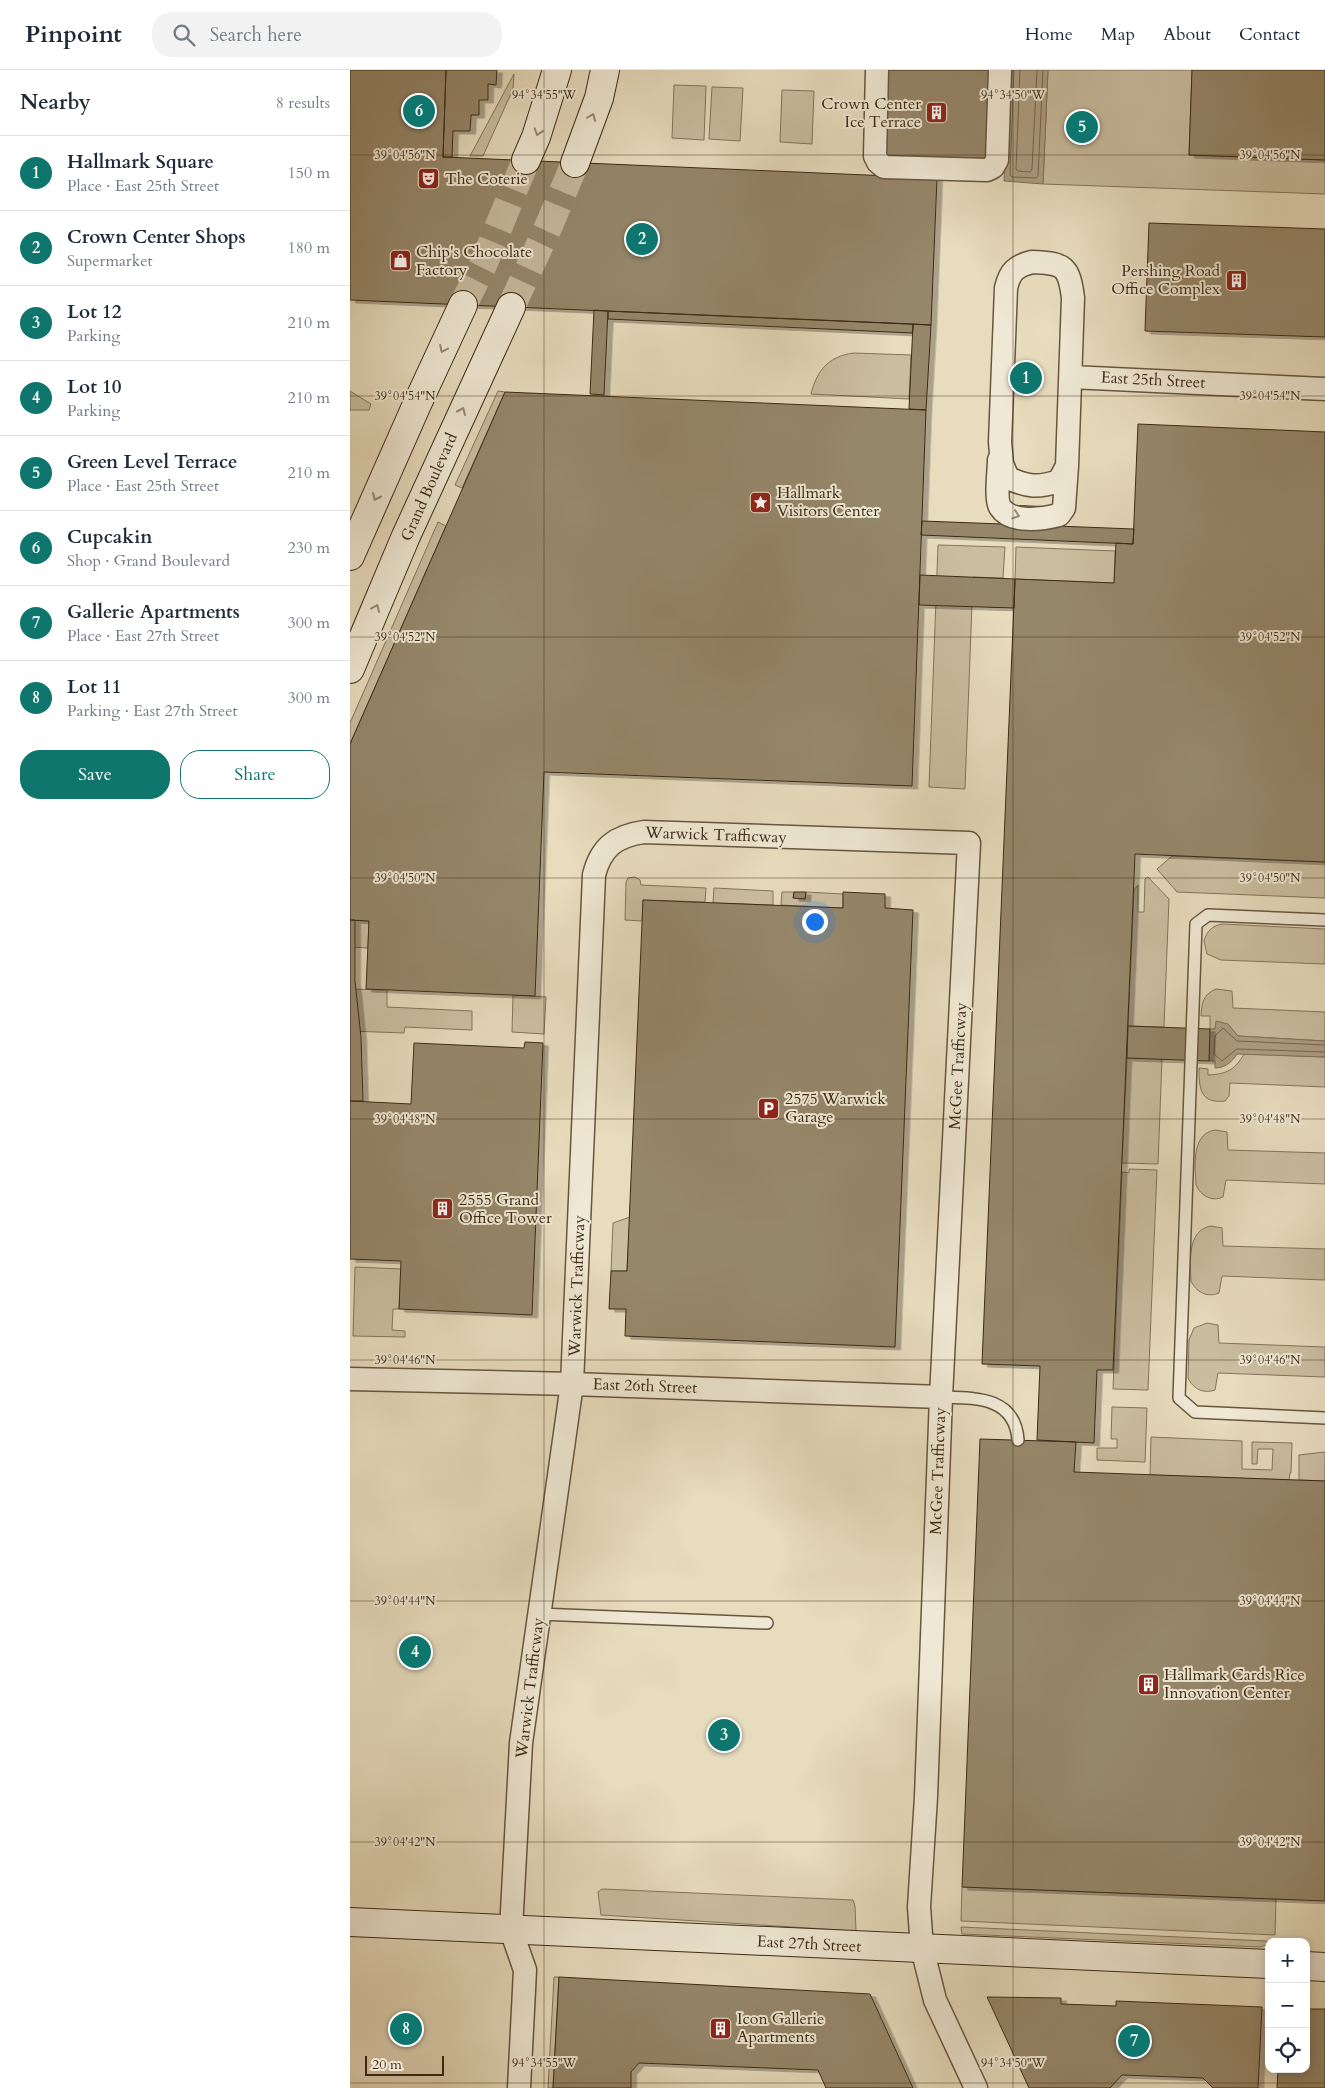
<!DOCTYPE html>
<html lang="en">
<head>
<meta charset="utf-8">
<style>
  :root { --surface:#fff; --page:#f2f2f3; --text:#1f2937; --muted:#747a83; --line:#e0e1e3; --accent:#0f766e }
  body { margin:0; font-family:Cardo,serif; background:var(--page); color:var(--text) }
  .controls { position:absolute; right:15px; bottom:15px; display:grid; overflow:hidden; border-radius:10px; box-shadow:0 2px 12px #0003 }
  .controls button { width:45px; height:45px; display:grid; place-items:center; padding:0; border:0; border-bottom:1px solid var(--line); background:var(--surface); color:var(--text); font:25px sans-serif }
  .scale { position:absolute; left:15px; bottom:12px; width:79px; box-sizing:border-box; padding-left:5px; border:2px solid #3c2a13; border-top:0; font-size:14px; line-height:18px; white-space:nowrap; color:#3c2a13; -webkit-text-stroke:4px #efe8d4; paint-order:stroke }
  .you { position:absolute; left:464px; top:851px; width:18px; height:18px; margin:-12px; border:4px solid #fff; border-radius:50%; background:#1a73e8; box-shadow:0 0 0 8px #1a73e833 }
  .badge { display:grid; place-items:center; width:32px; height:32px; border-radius:50%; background:var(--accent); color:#fff; font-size:16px; font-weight:700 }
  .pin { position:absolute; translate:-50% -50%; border:2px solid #fff; box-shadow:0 1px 5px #0006 }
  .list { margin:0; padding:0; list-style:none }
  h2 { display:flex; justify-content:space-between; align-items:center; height:65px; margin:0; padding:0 20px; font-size:21px }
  h2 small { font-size:16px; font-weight:400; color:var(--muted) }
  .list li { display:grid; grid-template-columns:32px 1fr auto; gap:15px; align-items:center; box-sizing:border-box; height:75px; padding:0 20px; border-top:1px solid var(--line) }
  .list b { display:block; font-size:19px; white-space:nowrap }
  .list p { margin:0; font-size:16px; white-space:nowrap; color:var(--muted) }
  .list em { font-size:16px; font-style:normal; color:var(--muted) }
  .actions { display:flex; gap:10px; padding:15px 20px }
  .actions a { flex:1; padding:11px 0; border:1px solid var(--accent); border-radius:20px; text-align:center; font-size:18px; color:var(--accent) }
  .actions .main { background:var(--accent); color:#fff }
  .icon { flex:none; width:28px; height:28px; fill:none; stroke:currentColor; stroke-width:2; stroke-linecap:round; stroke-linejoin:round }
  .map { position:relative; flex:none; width:975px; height:2018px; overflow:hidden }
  header { display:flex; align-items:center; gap:30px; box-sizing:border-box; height:70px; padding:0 25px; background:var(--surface); border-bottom:1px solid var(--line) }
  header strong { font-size:24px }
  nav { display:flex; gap:28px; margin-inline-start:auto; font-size:18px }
  .search { width:350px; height:45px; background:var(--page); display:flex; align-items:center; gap:12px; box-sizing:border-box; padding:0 18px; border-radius:20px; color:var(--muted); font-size:19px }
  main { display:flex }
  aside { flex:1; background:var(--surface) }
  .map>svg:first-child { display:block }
  .green { fill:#cabea0; stroke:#83745a }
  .water { fill:#ad9f83; stroke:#807056 }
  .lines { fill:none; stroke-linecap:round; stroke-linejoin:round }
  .shore { stroke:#74644b; stroke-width:1 }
  .building { fill:#95876b; stroke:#3c2a13; filter:url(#shadow) }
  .secondary-tunnel { stroke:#c5b89b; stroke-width:28; stroke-dasharray:28 14; stroke-linecap:butt }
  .lane-casing { stroke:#67563e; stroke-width:14 }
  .street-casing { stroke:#67563e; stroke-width:25 }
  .secondary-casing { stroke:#3c2a13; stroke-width:30 }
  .lane { stroke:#efe8d4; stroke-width:11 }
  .street { stroke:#efe8d4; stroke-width:22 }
  .secondary { stroke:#efe8d4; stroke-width:28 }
  .oneway { stroke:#968974 }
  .ticks { fill:none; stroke:#3c2a13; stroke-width:1; stroke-opacity:0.45 }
  .labels { text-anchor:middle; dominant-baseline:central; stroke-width:4; stroke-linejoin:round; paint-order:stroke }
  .poi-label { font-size:16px; fill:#3c2a13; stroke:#efe8d4; text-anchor:start }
  .street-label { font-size:16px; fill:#3c2a13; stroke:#efe8d4 }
  .ticks-label { font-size:12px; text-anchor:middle; fill:#3c2a13; stroke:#efe8d4; stroke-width:4; stroke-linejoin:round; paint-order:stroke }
</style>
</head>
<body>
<header>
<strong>Pinpoint</strong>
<div class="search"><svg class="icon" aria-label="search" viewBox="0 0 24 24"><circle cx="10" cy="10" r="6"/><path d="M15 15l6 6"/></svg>Search here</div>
<nav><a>Home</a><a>Map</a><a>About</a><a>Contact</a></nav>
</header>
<main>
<aside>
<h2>Nearby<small>8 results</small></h2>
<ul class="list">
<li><span class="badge">1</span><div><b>Hallmark Square</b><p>Place · East 25th Street</p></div><em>150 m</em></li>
<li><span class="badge">2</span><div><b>Crown Center Shops</b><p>Supermarket</p></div><em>180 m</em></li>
<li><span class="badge">3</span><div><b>Lot 12</b><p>Parking</p></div><em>210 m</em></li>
<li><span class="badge">4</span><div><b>Lot 10</b><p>Parking</p></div><em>210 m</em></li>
<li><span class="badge">5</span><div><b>Green Level Terrace</b><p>Place · East 25th Street</p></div><em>210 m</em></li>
<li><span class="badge">6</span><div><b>Cupcakin</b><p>Shop · Grand Boulevard</p></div><em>230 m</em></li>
<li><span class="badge">7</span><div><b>Gallerie Apartments</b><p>Place · East 27th Street</p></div><em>300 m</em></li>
<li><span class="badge">8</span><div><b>Lot 11</b><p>Parking · East 27th Street</p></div><em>300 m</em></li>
</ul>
<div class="actions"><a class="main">Save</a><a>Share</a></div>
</aside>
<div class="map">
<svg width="975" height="2018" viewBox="0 0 975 2018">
  <defs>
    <filter id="shadow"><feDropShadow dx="5.5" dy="3" stdDeviation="0" flood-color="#0004"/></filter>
  </defs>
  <rect width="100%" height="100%" fill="#e7dcbd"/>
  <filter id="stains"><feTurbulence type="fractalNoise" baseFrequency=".004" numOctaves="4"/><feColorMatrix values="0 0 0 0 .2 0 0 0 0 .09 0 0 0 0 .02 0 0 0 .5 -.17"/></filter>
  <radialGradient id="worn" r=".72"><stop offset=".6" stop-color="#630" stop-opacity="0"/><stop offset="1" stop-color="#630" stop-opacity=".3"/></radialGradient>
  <path class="green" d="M 698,0 L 842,0 L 839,85 L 975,90 L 975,124 L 693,114 Z
    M 164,4 L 163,19 L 133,86 L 120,86 Z
    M 324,15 L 356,16 L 354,70 L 322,68 Z
    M 362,17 L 393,18 L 390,71 L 359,69 Z
    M 432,20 L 464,21 L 462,74 L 430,72 Z
    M 504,283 L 561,285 L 559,329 L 461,324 C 467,300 479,286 504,283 Z
    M 0,321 L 21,334 L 19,340 L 0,340 Z
    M 148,321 L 155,322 L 112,418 L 105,415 Z
    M 88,452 L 96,456 L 0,674 L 0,653 Z
    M 588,475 L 655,477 L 653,508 L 623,507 L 615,719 L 579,717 Z
    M 666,477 L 765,481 L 764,513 L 665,509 Z
    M 822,786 L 975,792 L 975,828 L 827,822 L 807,799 Z
    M 285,807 L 290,810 L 291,815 L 356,818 L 355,832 L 293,830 L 292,851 L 275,850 L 276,812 L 278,808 Z
    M 798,807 L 819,829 L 814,957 L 778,956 L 784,820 L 788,815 L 788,842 L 794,842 L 795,809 Z
    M 364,818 L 423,821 L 423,835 L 363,833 Z
    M 432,822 L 444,822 L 444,828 L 455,829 L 456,822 L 493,824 L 493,838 L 431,835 Z
    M 0,850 L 19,851 L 18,878 L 0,877 Z
    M 872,854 L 975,859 L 975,894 L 871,890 L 857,884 L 854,871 C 857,861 862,856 872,854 Z
    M 0,919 L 37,920 L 37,937 L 122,941 L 122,960 L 55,957 L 54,963 L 0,961 Z
    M 866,919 L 882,921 L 883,938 L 975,942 L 975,971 L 887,966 L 878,954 L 865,959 L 860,959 L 860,946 L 851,946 C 852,932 853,925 866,919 Z
    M 163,925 L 196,927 L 194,964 L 162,962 Z
    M 894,984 L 975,987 L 975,1017 L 880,1013 L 879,1026 L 875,1031 C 850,1034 849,1018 849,998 L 858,999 L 858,1005 C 877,1004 885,1000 894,984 Z
    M 777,988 L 812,989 L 808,1094 L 772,1093 Z
    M 865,1060 L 877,1062 L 878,1080 L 975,1083 L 975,1114 L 876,1110 L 873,1127 C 862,1132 851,1126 846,1115 C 845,1096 841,1064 865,1060 Z
    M 779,1099 L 807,1100 L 798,1320 L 763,1319 L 772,1102 L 779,1103 Z
    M 280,1147 L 277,1201 L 261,1201 L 263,1153 Z
    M 861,1156 L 872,1158 L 873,1176 L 975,1179 L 975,1210 L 872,1206 L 869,1223 C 857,1228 846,1222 841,1211 C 840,1192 837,1160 861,1156 Z
    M 5,1197 L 51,1199 L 49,1239 L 43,1239 L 42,1260 L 55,1261 L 55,1267 L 3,1266 Z
    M 857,1253 L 868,1255 L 869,1273 L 975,1277 L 975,1307 L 868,1303 L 865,1320 C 854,1324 843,1319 838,1308 L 839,1270 L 844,1258 Z
    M 762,1337 L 797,1338 L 795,1392 L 747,1390 L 747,1378 L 767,1378 L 767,1369 L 761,1369 Z
    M 801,1367 L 892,1371 L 892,1399 L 922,1400 L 923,1379 L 908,1379 L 907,1394 L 902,1394 L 902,1372 L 942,1373 L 941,1403 L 940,1403 L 939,1410 L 800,1405 Z
    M 975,1382 L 975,1411 L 949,1410 L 949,1385 Z
    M 612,1817 L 926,1829 L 925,1865 L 611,1851 Z
    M 252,1819 L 503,1830 L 505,1836 L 506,1861 L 251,1845 L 248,1822 Z
    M 611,1857 L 916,1871 L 919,1872 L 919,1874 L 910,1877 L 612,1864 Z
    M 204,1907 L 209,1907 L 203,2018 L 198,2018 Z"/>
  <path class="water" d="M 659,0 L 698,0 L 693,114 L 654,111 Z
    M 866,951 L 878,954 L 888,966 L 975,971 L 975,987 L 887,984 C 882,992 875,998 865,998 L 865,991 L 859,991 L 860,959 L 865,959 Z"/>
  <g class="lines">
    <path class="shore" d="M 664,0 L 660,105 L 662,107 L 686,108 L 688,106 L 693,0
      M 670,0 L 666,99 L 668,101 L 680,102 L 682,99 L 687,0
      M 975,975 L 887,971 L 873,958 L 865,966 L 864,984 L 872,991 L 887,979 L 975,982"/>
  </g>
  <path class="building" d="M 0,0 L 96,0 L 93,87 L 587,108 L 581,255 L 0,230 Z
    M 96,0 L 147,0 L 146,15 L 138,14 L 138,30 L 129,30 L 129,45 L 121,45 L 120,61 L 103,61 L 102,87 L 93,87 Z
    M 527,0 L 650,0 L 647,90 L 534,97 Z
    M 842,0 L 975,0 L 975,90 L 839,85 Z
    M 799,153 L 975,159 L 975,267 L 795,261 Z
    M 244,240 L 258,241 L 254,325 L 240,324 Z
    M 258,241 L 563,254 L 563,259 L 562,263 L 258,249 Z
    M 563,254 L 581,255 L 576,340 L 559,339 Z
    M 155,322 L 576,340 L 562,716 L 194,702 L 185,926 L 16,919 L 19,851 L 0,850 L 0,674 Z
    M 788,354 L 975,362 L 975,792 L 785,784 L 763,1300 L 747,1300 L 744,1373 L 687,1370 L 690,1296 L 632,1294 L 665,509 L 764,513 L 766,473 L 783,474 Z
    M 653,435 L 706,437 L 706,456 L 784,459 L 783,474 L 571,465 L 572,451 L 652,454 Z
    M 570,505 L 665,509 L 664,538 L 569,535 Z
    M 444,822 L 456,822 L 455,829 L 443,828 Z
    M 493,822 L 535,824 L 535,838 L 563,840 L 545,1277 L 275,1266 L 276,1239 L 259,1239 L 261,1201 L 277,1201 L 293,830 L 493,838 Z
    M 0,850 L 5,850 L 5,911 L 11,967 L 13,1031 L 0,1031 Z
    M 778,956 L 860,959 L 859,991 L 777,988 Z
    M 175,972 L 193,973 L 182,1245 L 49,1239 L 51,1191 L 0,1189 L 0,1031 L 61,1034 L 64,973 L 174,978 Z
    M 630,1369 L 726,1372 L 724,1402 L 975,1411 L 975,1831 L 612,1817 Z
    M 209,1907 L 520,1924 L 563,2018 L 476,2018 L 468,2000 L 289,1993 L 281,2002 L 281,2018 L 203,2018 Z
    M 637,1927 L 711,1928 L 711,1934 L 766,1936 L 766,1931 L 912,1937 L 908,2018 L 863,2018 L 853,2008 L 772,2005 L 760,2018 L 679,2018 Z
    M 956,1939 L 975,1939 L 975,2018 L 927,2018 L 928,1999 L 956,1999 Z"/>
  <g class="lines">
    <path class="secondary-tunnel" d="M 113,235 L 133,195 L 176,90
      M 161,237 L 200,153 L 225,93"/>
    <defs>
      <path id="lane" d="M 975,850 L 858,845 L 846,854 L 829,1328 L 845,1342 L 975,1348
        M 591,1327 C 624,1328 665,1326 668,1370
        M 189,1544 L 417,1553"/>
      <path id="street" d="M 527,0 L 525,86 L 528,92 L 534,97 L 637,100 L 643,97 L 647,90 L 650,0
        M 682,192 C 714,193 719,196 723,228 L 717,396 L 709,411 C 688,418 678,417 658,408 L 652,394 L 650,372 L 656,218 C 660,201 666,196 682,192 Z
        M 721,307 L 975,319
        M 649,390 C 649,401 645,428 650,437 C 661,454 693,449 709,445 L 714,438 L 717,396
        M 0,1309 L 222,1314 L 591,1327
        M 169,2018 L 175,1900 L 161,1860 L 171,1673 L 222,1314 L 244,805 C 251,777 266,766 294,762 L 619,773 L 591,1327 L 576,1727 L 569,1837 L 572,1878 L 585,1930 L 626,2018"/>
      <path id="secondary" d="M 176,90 L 186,67 L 207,0
        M 225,93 L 249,28 L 255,0
        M 0,486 L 68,332 L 113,235
        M 0,599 L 56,466 L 161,237
        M 0,1852 L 919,1894
        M 956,1896 L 975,1897"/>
    </defs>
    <use href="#lane" class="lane-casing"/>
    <use href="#street" class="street-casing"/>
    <use href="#secondary" class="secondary-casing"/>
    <use href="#lane" class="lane"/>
    <use href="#street" class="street"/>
    <use href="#secondary" class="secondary"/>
  </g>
  <defs><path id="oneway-chevron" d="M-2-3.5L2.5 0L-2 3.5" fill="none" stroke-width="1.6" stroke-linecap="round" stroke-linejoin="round" transform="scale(1.25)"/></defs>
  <g class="oneway">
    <use href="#oneway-chevron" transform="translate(242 47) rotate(-69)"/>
    <use href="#oneway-chevron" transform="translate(188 62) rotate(109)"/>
    <use href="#oneway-chevron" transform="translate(93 279) rotate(115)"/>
    <use href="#oneway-chevron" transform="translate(112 341) rotate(-66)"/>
    <use href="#oneway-chevron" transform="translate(26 427) rotate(114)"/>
    <use href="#oneway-chevron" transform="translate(666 445) rotate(18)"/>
    <use href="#oneway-chevron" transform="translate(26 538) rotate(-67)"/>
  </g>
  <path class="ticks" d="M 194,0 L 194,2018M 663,0 L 663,2018M 0,85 L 975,85M 0,326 L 975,326M 0,567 L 975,567M 0,808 L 975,808M 0,1049 L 975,1049M 0,1290 L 975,1290M 0,1531 L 975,1531M 0,1772 L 975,1772M 0,2013 L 975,2013"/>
  <defs>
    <symbol id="building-square" viewBox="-11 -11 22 22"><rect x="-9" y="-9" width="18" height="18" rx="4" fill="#8f2418" stroke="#efe8d4"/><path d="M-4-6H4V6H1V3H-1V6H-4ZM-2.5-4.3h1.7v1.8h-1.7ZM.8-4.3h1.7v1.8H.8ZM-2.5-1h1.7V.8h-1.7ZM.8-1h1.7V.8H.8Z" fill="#fff"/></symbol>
    <symbol id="theatre-square" viewBox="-11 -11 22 22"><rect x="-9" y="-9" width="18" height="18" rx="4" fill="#8f2418" stroke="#efe8d4"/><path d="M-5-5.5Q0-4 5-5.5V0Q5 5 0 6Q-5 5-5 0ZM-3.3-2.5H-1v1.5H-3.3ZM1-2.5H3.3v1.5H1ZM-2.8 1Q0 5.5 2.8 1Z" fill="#fff"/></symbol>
    <symbol id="shop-square" viewBox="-11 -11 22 22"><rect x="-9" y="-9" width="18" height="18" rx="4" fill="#8f2418" stroke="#efe8d4"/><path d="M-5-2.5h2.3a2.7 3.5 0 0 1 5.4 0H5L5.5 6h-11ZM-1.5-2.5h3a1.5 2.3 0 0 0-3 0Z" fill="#fff"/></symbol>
    <symbol id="sight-square" viewBox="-11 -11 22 22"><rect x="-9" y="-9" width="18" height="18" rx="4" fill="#8f2418" stroke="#efe8d4"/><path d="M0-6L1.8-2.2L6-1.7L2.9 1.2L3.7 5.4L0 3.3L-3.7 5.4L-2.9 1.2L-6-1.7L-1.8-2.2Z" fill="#fff"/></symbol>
    <symbol id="parking-square" viewBox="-11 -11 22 22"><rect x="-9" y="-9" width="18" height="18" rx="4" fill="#8f2418" stroke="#efe8d4"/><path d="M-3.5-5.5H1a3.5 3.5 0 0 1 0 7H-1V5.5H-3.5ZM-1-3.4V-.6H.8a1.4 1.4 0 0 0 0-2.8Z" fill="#fff"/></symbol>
  </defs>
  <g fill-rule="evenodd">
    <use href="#building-square" x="574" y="30" width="25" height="25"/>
    <use href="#theatre-square" x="66" y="96" width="25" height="25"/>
    <use href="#shop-square" x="38" y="178" width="25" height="25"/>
    <use href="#building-square" x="874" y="198" width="25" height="25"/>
    <use href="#sight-square" x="398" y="420" width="25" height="25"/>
    <use href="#parking-square" x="406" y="1026" width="25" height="25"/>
    <use href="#building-square" x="80" y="1126" width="25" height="25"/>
    <use href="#building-square" x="786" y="1602" width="25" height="25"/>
    <use href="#building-square" x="358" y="1946" width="25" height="25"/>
  </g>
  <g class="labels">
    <g class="poi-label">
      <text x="571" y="34" text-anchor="end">Crown Center<tspan x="571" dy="18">Ice Terrace</tspan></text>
      <text x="95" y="109">The Coterie</text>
      <text x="66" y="182">Chip's Chocolate<tspan x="66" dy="18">Factory</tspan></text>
      <text x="870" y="201" text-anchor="end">Pershing Road<tspan x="870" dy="18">Office Complex</tspan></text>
      <text x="427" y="423">Hallmark<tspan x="427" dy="18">Visitors Center</tspan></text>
      <text x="435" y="1029">2575 Warwick<tspan x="435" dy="18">Garage</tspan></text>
      <text x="109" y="1130">2555 Grand<tspan x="109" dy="18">Office Tower</tspan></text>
      <text x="814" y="1605">Hallmark Cards Rice<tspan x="814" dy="18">Innovation Center</tspan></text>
      <text x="387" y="1949">Icon Gallerie<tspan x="387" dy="18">Apartments</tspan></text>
    </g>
    <g class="street-label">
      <text transform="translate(803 310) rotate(3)">East 25th Street</text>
      <text transform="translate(79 417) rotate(-66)">Grand Boulevard</text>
      <text transform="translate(366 765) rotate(2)">Warwick Trafficway</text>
      <text transform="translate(608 996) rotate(-87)">McGee Trafficway</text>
      <text transform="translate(227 1216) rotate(-88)">Warwick Trafficway</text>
      <text transform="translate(295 1316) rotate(2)">East 26th Street</text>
      <text transform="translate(588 1401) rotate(-88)">McGee Trafficway</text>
      <text transform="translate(180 1618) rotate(-83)">Warwick Trafficway</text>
      <text transform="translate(459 1874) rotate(3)">East 27th Street</text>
    </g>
  </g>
  <g class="ticks-label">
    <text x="194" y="29">94°34'55"W</text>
    <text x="663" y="29">94°34'50"W</text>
    <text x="55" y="89">39°04'56"N</text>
    <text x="920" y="89">39°04'56"N</text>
    <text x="55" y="330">39°04'54"N</text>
    <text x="920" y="330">39°04'54"N</text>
    <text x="55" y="571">39°04'52"N</text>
    <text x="920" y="571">39°04'52"N</text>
    <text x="55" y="812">39°04'50"N</text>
    <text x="920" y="812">39°04'50"N</text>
    <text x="55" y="1053">39°04'48"N</text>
    <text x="920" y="1053">39°04'48"N</text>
    <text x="55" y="1294">39°04'46"N</text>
    <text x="920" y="1294">39°04'46"N</text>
    <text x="55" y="1535">39°04'44"N</text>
    <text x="920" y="1535">39°04'44"N</text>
    <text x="55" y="1776">39°04'42"N</text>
    <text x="920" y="1776">39°04'42"N</text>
    <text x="194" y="1997">94°34'55"W</text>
    <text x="663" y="1997">94°34'50"W</text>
  </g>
  <rect width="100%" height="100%" filter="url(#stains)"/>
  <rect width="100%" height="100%" fill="url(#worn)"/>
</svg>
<div class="controls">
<button>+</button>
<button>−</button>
<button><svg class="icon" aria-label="locate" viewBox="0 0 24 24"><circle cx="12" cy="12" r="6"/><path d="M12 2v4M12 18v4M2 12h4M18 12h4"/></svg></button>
</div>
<div class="scale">20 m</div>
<div class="you"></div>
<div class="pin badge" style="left:676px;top:308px">1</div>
<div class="pin badge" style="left:292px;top:169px">2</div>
<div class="pin badge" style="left:374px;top:1665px">3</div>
<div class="pin badge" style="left:65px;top:1582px">4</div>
<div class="pin badge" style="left:732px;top:57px">5</div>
<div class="pin badge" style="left:69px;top:41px">6</div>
<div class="pin badge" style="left:784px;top:1971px">7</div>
<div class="pin badge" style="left:56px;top:1959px">8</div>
</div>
</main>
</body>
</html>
